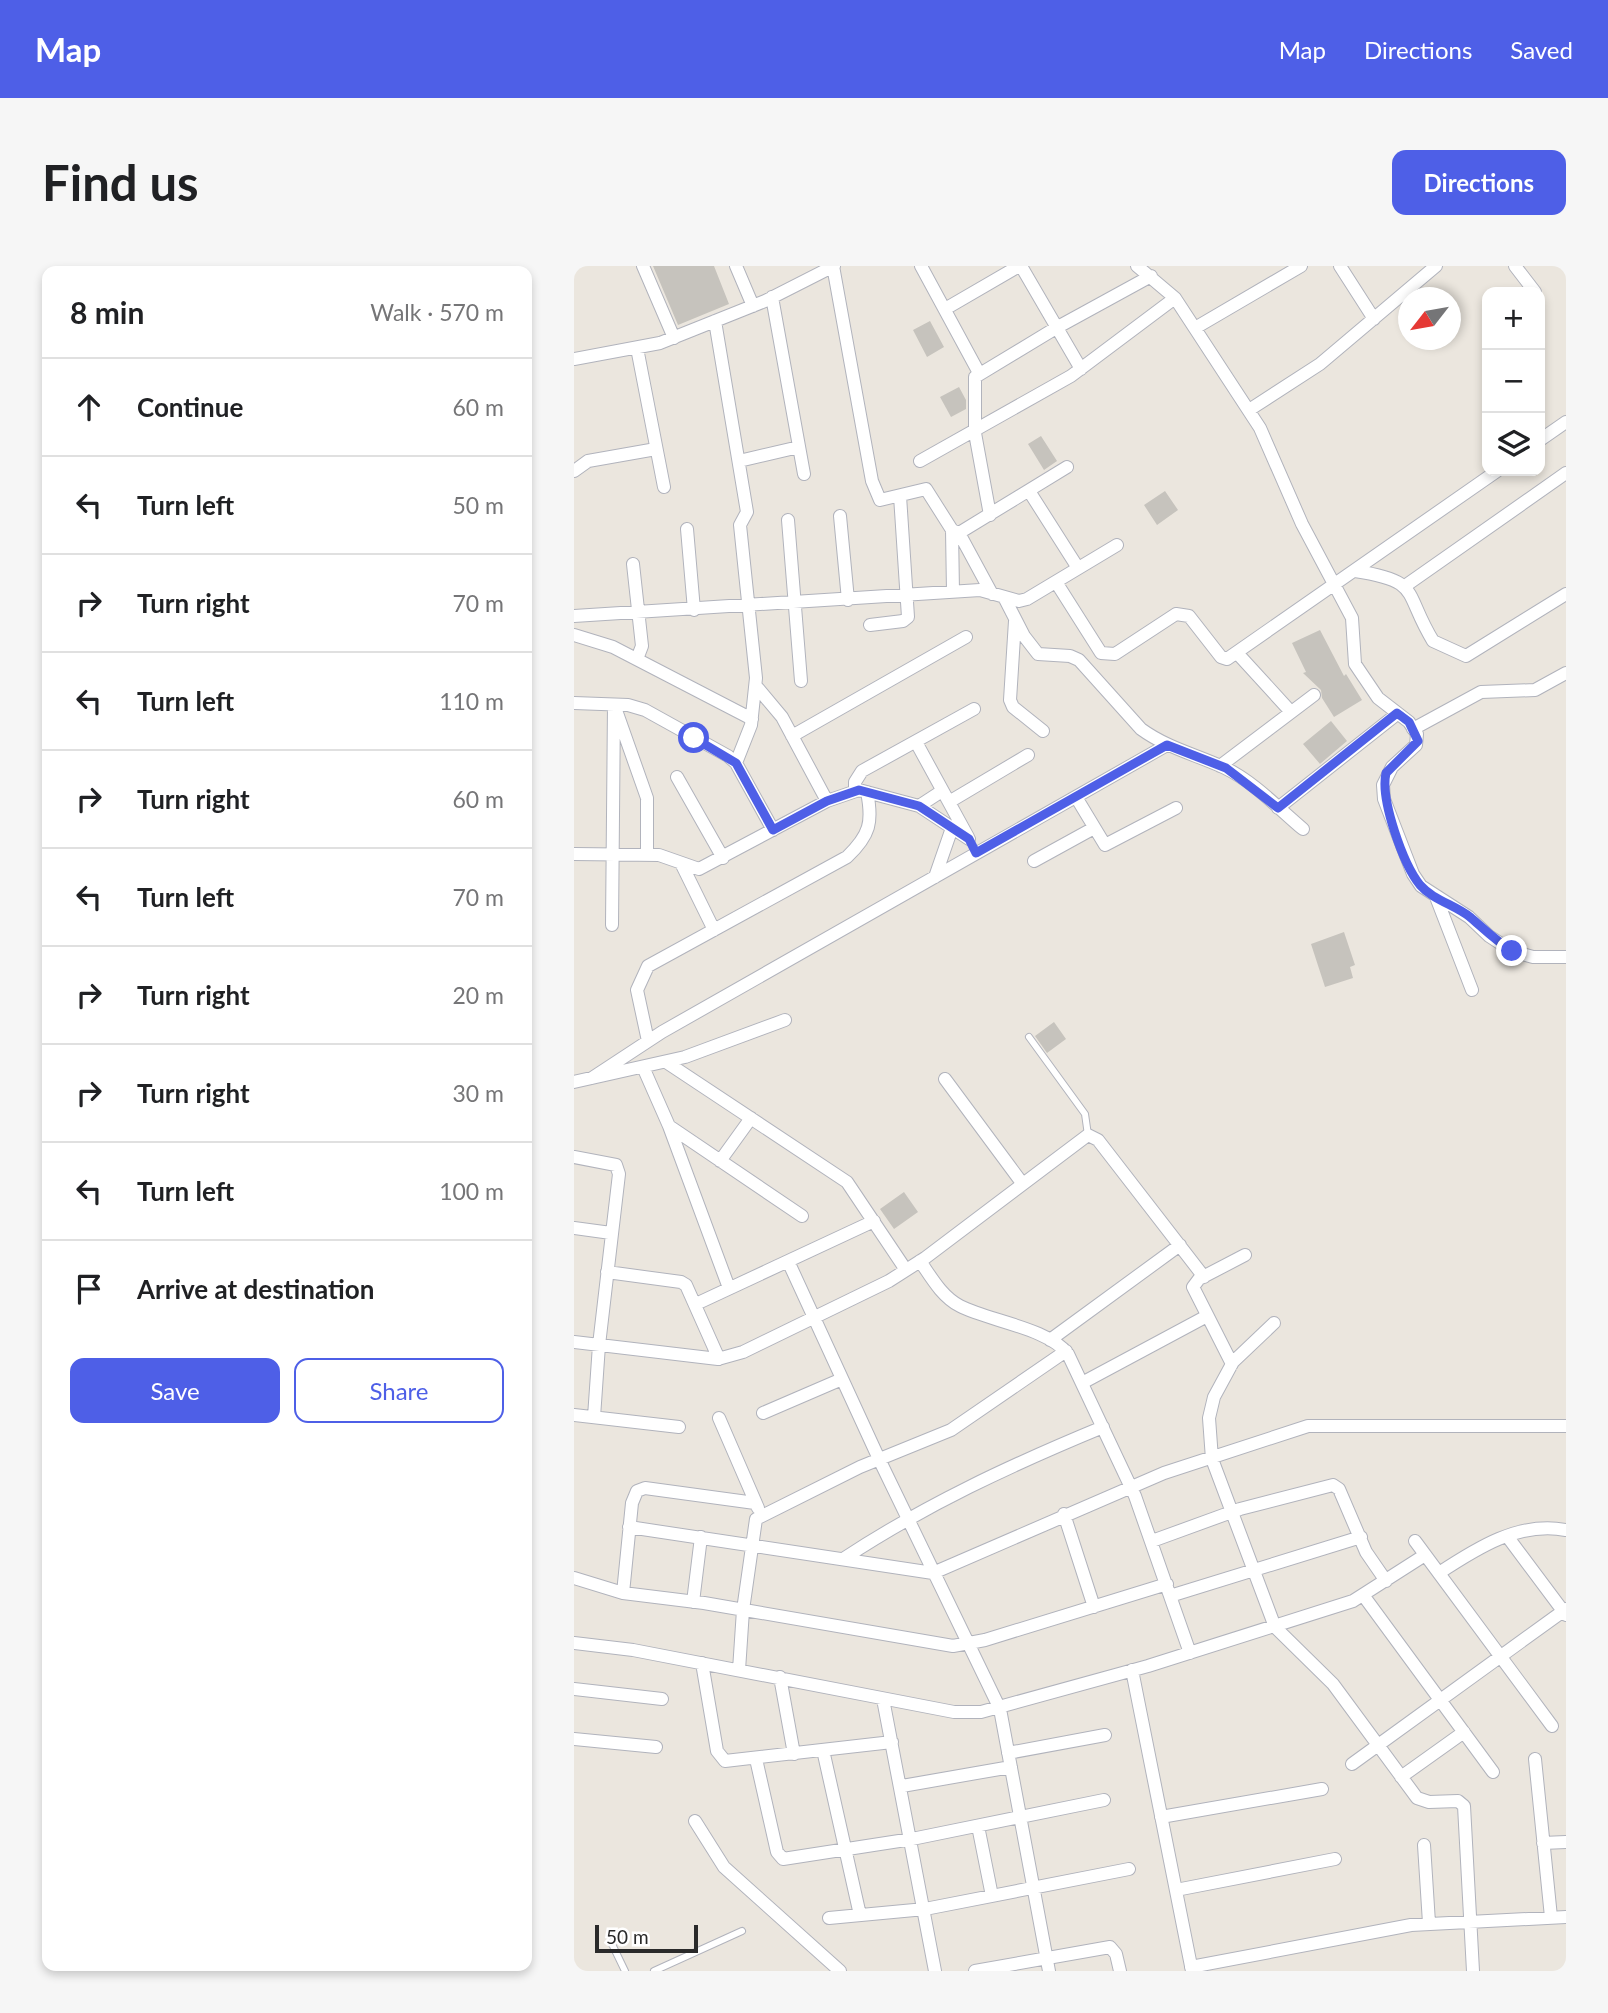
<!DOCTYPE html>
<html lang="en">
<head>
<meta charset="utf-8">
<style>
  :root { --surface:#fff; --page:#f6f6f6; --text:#202124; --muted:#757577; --line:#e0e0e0; --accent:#4e5fe7 }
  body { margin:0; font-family:Lato,sans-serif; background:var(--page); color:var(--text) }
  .controls { position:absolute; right:21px; top:21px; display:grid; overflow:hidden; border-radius:14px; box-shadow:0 4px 10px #0003 }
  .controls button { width:63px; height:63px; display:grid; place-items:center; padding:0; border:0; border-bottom:2px solid var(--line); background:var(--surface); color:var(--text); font:35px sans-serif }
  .compass { position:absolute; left:824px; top:21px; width:63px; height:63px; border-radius:50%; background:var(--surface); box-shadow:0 4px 10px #0003; rotate:239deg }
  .scale { position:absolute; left:21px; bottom:18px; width:103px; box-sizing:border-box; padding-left:7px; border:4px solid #2a2a2a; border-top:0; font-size:19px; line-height:24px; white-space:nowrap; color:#2a2a2a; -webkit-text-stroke:5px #fff; paint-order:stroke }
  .stop { position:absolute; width:21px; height:21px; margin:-16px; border:5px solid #4e5fe7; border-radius:50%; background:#fff }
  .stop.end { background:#4e5fe7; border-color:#fff; box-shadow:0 2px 7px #0008 }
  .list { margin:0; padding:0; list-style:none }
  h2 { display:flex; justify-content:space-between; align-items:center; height:91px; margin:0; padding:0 28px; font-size:30px }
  h2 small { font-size:23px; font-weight:400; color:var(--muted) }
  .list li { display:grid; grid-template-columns:46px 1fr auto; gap:21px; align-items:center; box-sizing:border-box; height:98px; padding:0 28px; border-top:2px solid var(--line) }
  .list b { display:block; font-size:26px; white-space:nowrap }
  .list em { font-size:23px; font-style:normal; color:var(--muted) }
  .actions { display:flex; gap:14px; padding:21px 28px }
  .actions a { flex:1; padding:16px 0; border:2px solid var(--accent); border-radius:14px; text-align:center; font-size:24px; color:var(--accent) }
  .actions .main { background:var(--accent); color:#fff }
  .icon { flex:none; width:38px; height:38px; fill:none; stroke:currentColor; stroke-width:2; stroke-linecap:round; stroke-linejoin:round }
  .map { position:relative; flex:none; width:992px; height:1705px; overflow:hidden; border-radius:14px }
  header { display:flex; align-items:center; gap:42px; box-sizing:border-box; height:98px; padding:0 35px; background:var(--accent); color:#fff }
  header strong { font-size:33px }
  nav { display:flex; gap:38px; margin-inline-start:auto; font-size:24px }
  .intro { display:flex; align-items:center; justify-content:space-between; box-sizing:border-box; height:168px; padding:0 42px }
  h1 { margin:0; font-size:49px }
  .button { padding:18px 32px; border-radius:14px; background:var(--accent); color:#fff; font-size:24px; font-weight:700 }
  main { display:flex; gap:42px; padding:0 42px }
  aside { flex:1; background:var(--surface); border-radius:14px; box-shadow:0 4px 10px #0003 }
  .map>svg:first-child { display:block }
  .building { fill:#c6c3bd }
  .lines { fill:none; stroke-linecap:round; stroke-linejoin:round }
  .lane-casing { stroke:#b1b3bc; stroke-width:8 }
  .street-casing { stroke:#b1b3bc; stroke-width:14 }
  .lane { stroke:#fff; stroke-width:6 }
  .street { stroke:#fff; stroke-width:12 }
  .route { stroke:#4e5fe7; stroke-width:9 }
</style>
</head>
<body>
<header>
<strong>Map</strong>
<nav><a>Map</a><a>Directions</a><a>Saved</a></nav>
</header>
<div class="intro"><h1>Find us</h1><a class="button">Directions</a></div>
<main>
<aside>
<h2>8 min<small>Walk · 570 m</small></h2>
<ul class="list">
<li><svg class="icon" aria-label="ahead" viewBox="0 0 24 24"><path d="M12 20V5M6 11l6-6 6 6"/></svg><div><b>Continue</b></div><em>60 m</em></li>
<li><svg class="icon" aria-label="left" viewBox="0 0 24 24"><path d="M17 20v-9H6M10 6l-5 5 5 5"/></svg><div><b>Turn left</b></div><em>50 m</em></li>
<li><svg class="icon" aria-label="right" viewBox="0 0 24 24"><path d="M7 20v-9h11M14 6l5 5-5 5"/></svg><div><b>Turn right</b></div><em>70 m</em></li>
<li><svg class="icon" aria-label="left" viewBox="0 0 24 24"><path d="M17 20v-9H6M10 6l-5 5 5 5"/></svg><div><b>Turn left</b></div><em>110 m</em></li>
<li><svg class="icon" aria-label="right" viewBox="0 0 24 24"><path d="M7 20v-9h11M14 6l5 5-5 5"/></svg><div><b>Turn right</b></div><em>60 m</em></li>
<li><svg class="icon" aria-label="left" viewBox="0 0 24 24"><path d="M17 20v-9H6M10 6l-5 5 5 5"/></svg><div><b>Turn left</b></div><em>70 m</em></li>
<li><svg class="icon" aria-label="right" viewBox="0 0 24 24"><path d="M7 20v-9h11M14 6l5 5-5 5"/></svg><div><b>Turn right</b></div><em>20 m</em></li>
<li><svg class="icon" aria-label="right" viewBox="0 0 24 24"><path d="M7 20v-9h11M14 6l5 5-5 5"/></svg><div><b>Turn right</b></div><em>30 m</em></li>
<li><svg class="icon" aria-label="left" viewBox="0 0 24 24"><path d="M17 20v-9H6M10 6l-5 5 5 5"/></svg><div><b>Turn left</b></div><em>100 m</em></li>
<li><svg class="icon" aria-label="arrive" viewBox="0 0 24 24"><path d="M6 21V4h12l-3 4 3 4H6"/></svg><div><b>Arrive at destination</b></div></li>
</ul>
<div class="actions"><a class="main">Save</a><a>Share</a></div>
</aside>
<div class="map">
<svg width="992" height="1705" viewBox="0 0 992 1705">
  <rect width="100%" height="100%" fill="#ebe6de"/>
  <path class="building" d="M 79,0 L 140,0 L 155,38 L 104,59 Z
    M 356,55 L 370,81 L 353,91 L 339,64 Z
    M 385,121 L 392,134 L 392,143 L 377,151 L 366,131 Z
    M 467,170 L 483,195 L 470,204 L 454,178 Z
    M 591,225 L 604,244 L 583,259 L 570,239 Z
    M 746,364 L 770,410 L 772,408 L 788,434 L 760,451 L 748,432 L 747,424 L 729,407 L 732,406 L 718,377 Z
    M 757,455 L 773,475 L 746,498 L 729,478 Z
    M 770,666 L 781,699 L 776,701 L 779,712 L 751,721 L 737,678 Z
    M 480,756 L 492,773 L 473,787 L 461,770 Z
    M 330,926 L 344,946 L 320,963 L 306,943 Z"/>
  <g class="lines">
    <defs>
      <path id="lane" d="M 455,771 L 511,848 L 514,869
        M 37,1676 L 51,1705
        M 80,1705 L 168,1665"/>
      <path id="street" d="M 69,0 L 100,72
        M 162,0 L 179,40
        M 259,0 L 298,215 L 306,234 L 352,223 L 378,264 L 385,267 L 493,201
        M 347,0 L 405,107
        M 447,0 L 507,103
        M 563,0 L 601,32 L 686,162 L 728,258 L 778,352 L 781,398 L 804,432 L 835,456 L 843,468 L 842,479 L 818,501 L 809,519 L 810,533 L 839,608 L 847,620 L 895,651 L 915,670 L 938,685 L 959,691 L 992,691
        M 766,0 L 800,53
        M 941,0 L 961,26
        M 198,31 L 230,208
        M 371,43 L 445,0
        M 141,55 L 173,246 L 166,259 L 182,412 L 177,459 L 162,497
        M 621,62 L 727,0
        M 63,82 L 90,221
        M 0,93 L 86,77 L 191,35 L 260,0
        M 675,144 L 746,98 L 862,0
        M 966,174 L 992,156
        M 165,195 L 225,181
        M 346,195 L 497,110 L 601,32
        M 0,205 L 14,195 L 82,183
        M 455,225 L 504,302
        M 416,249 L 401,167 L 401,111 L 482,62 L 577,10
        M 266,250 L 274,334
        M 214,254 L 227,415
        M 113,263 L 120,344
        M 378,264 L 379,326
        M 385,267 L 418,328
        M 59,298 L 68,380 L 63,393
        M 781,305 C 848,315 829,326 859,375 L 892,390 L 992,328
        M 482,316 L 527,387 L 541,388 L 602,348 L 615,350 L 647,391 L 653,393 L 923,205
        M 831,320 L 992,207
        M 430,331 L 450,370 L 464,388 L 496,390 L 505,394 L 567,463 C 593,482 623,489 651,502 C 680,516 704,542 729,563
        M 0,350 L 406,324 L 445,335 L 453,333 L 543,279
        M 441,355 L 436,434 L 439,441 L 469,465
        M 296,359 L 329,355 L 334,351 L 326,230
        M 0,369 L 39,381 L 178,453
        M 664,388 L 717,446
        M 182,420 L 208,451 L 253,535
        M 0,437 L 54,439 L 71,444 L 154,490 L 162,497 L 199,564
        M 43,447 L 73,532 L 73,589
        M 839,463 L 907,426 L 961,424 L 992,407
        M 218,470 L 392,371
        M 342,476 L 394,571
        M 646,500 L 740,429
        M 103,511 L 149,592
        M 281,524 L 281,516 L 288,505 L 400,443
        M 502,531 L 531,579 L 602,542
        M 375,536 L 454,489
        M 345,540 L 368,525
        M 704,542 L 823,448
        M 0,588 L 85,589 L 125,603 L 253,535 L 285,524 L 345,540 L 395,573
        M 460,595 L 520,562
        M 107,597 L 140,664
        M 361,611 L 378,562
        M 862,631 L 898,724
        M 38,659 L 40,439
        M 74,775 L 63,724 L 74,700 L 273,591 C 296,569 299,556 293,526
        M 92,796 L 273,916 L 332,1004
        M 69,801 L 95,860 L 155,1022
        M 18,812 L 88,766 L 593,479
        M 371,813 L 448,917
        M 0,816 L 111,791 L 211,754
        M 95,860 L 228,950
        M 0,891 L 42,899 L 45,908 L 25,1079 L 20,1151
        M 146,895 L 177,852
        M 0,962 L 37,967
        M 214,995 L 305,1193 L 426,1443 L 475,1705
        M 346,995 C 357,1011 368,1031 386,1040 C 415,1055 474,1062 494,1088 L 561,1230 L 616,1387
        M 33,1006 L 107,1016 L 112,1019 L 145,1093
        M 122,1038 L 300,955
        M 700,1057 L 659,1096 L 640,1131 L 635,1152 L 638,1193 L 701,1361 L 759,1418 L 843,1532 L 855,1536 L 884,1535 L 890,1540 L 899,1705
        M 476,1074 L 606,979
        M 0,1076 L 144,1093 L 169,1086 L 315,1015 L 351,992 L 514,869 L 524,874 L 630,1011
        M 658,1098 L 619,1021 L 625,1013 L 671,989
        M 508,1117 L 633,1050
        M 189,1147 L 268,1113
        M 0,1149 L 105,1161
        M 145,1152 L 184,1242
        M 490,1248 L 520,1341
        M 55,1261 L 359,1307 L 590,1207 L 734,1160 L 992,1160
        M 933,1270 L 992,1349
        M 578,1275 L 666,1243 L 759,1219 L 765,1223 L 792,1286 L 812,1315
        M 841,1275 L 978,1460
        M 269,1293 C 351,1239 437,1199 529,1161
        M 865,1307 C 903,1282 945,1255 992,1264
        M 0,1312 L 49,1327 L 130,1337 L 379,1380 L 411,1374 L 593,1318
        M 49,1327 L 58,1237 L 63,1225 L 71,1222 L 181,1237
        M 789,1329 L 919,1506
        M 596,1330 L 787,1271
        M 119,1336 L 127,1271
        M 0,1377 L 59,1384 L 380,1446 L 407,1446 L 574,1400 L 779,1335 L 851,1289
        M 128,1397 L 143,1485 L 151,1495 L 318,1476
        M 165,1404 L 169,1344 L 182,1253 L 286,1201 L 377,1164 L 492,1085
        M 558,1404 L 618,1705
        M 206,1411 L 220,1488
        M 0,1423 L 88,1433
        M 309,1433 L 361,1705
        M 0,1473 L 82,1481
        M 249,1484 L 286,1649
        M 434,1487 L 531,1469
        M 182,1493 L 203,1586 L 209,1593 L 338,1573 L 530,1534
        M 961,1493 L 977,1651
        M 778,1498 L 992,1343
        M 827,1511 L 890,1466
        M 328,1520 L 437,1501
        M 587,1551 L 748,1523
        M 121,1555 L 150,1601 L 266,1705
        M 404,1560 L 418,1630
        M 969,1577 L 992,1576
        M 850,1579 L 855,1657
        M 602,1624 L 761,1593
        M 255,1652 L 351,1643 L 555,1603
        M 617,1701 L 837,1659 L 992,1651
        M 401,1705 L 536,1681 L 542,1688 L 546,1705"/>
    </defs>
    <use href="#lane" class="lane-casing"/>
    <use href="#street" class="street-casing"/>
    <use href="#lane" class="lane"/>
    <use href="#street" class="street"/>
  </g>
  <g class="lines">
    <path class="route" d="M 120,472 L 162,497 L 199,564 L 253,535 L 285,524 L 345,540 L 395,573 L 402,587 L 593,479 L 652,502 L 704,542 L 823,447 L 835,456 L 844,475 L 812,507 C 806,533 829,598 846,619 C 859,634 881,639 896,651 C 910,663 922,675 938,685"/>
  </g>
</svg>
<div class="controls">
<button>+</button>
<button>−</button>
<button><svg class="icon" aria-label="layers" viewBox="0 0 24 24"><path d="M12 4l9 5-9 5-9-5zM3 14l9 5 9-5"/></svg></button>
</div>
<svg class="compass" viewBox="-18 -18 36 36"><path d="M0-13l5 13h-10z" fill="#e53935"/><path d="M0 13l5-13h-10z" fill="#757577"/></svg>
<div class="scale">50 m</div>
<div class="stop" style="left:120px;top:472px"></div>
<div class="stop end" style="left:938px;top:685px"></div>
</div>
</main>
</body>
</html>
